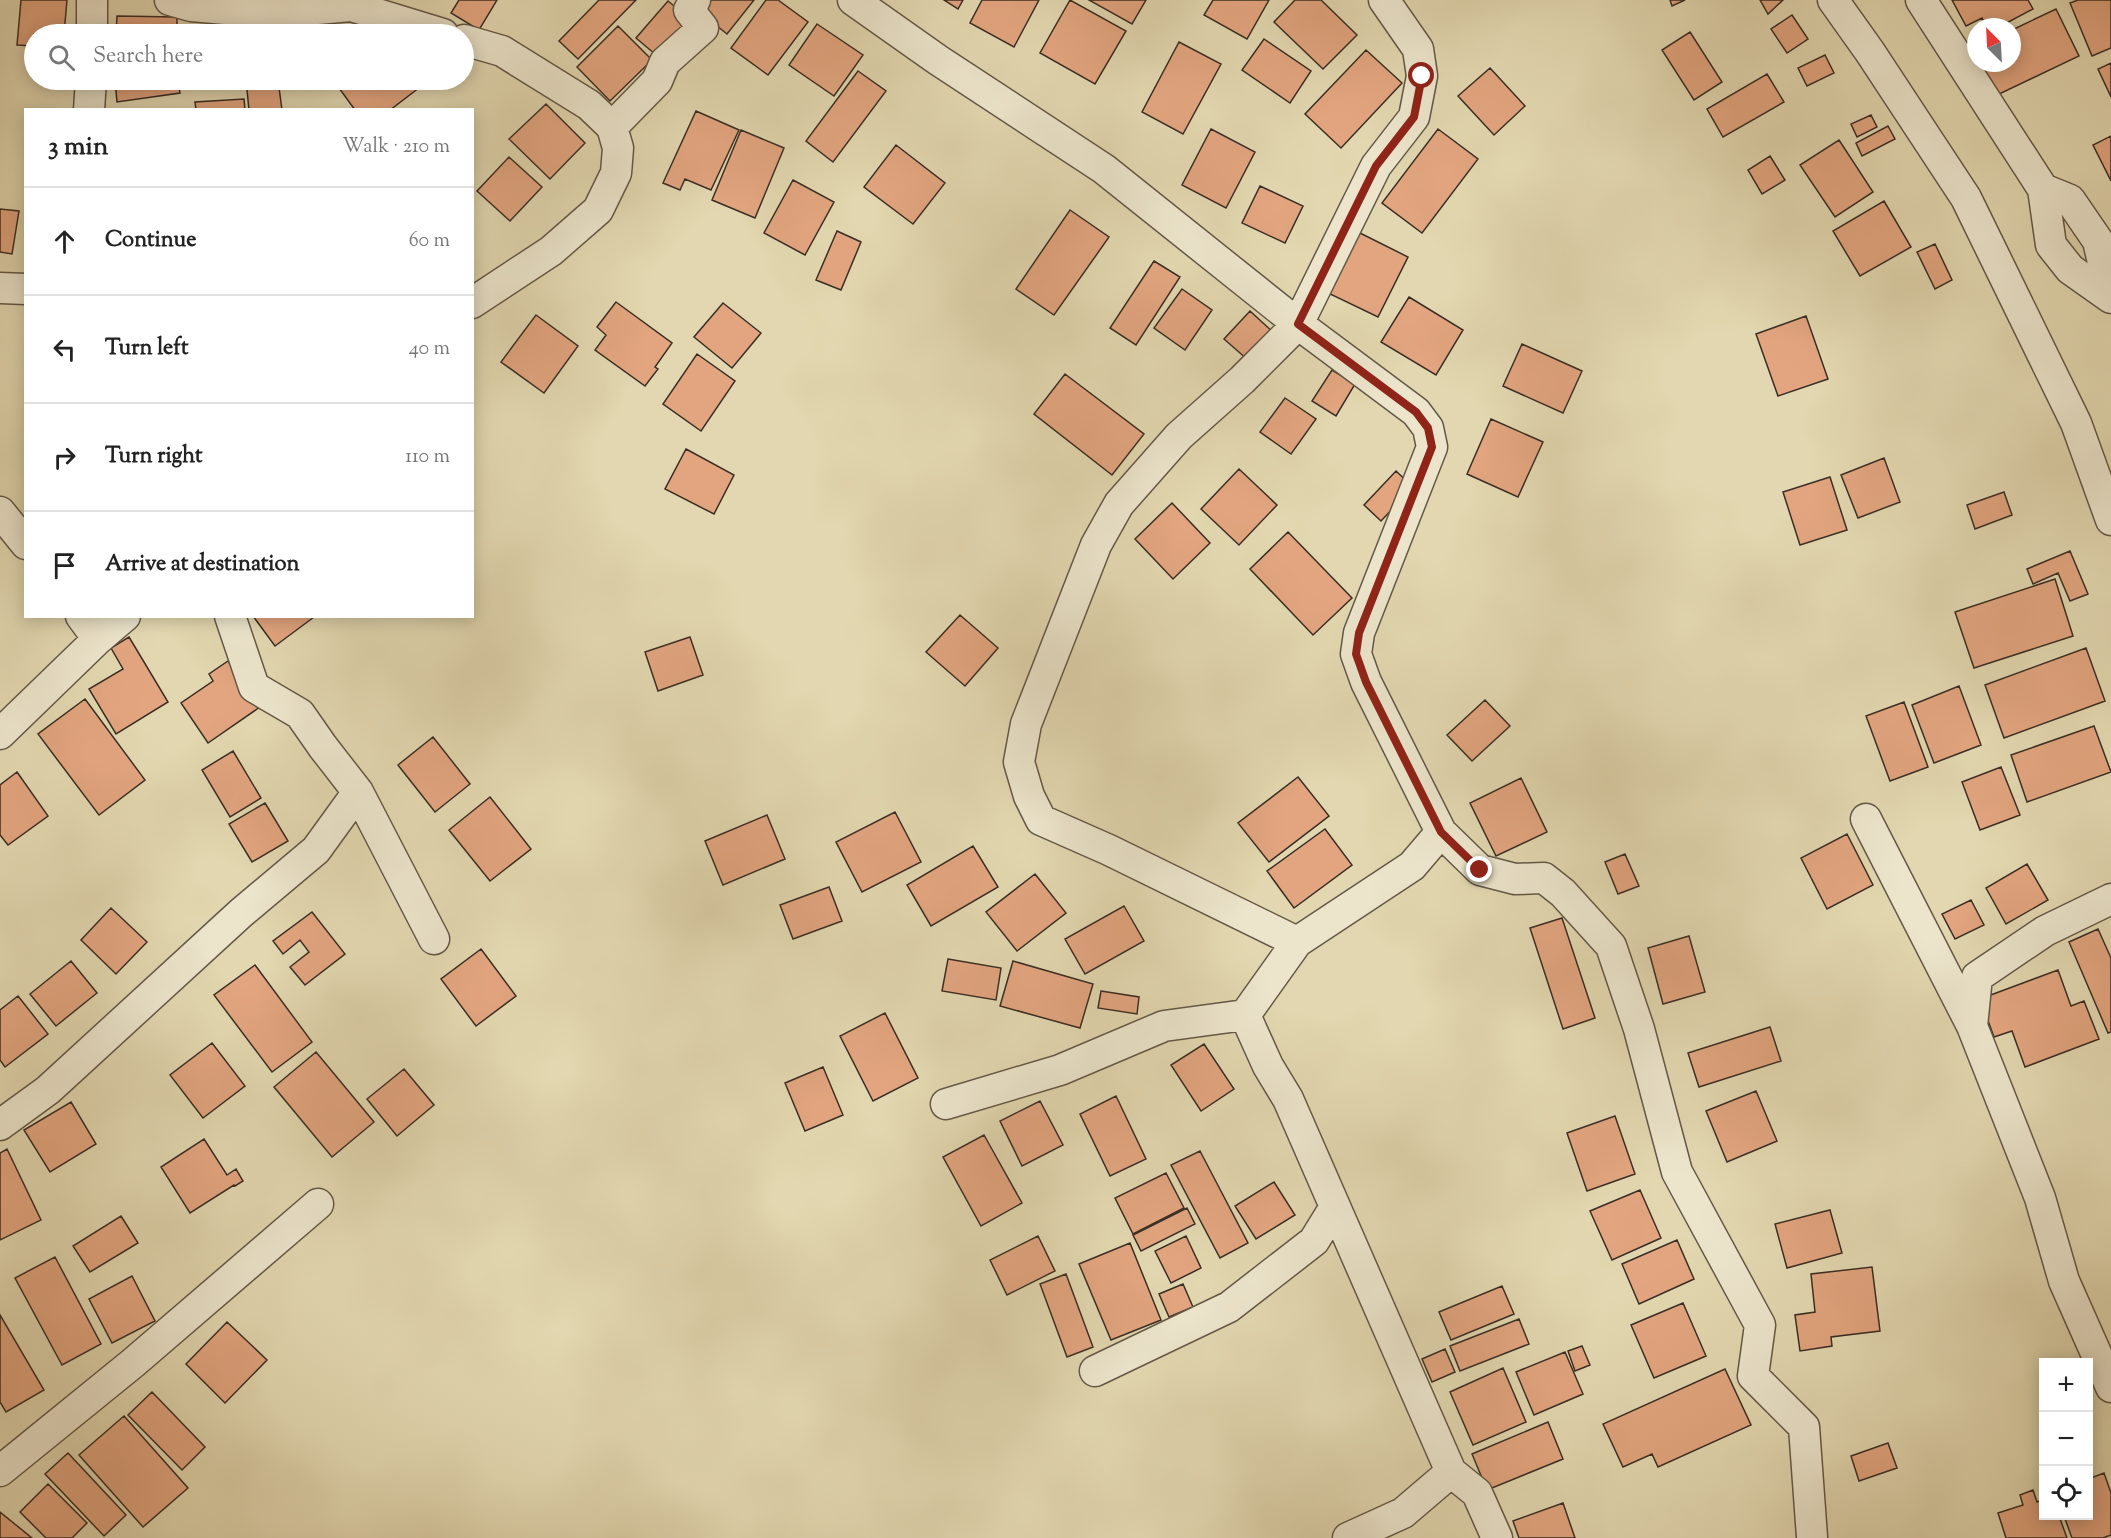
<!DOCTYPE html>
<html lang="en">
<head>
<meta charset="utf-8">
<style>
  :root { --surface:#fff; --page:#f2f2f2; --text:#222; --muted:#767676; --line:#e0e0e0 }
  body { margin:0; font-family:"Sorts Mill Goudy",serif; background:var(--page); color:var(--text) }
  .controls { position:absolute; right:18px; bottom:18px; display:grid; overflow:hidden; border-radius:0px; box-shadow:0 3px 15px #0003 }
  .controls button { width:54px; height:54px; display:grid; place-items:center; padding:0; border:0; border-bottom:2px solid var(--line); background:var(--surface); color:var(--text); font:30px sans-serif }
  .compass { position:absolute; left:1967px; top:18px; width:54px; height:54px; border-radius:50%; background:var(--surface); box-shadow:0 3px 15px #0003; rotate:336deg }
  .stop { position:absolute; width:18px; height:18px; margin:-14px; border:4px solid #8f2418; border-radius:50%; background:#fff }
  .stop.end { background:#8f2418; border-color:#fff; box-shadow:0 2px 6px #0008 }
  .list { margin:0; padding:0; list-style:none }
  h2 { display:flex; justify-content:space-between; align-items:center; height:78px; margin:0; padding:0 24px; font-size:26px }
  h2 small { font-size:20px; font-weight:400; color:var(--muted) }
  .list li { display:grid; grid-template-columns:39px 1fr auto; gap:18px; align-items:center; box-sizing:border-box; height:108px; padding:0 24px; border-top:2px solid var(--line) }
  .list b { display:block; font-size:22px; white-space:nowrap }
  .list em { font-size:20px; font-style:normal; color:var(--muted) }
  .icon { flex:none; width:33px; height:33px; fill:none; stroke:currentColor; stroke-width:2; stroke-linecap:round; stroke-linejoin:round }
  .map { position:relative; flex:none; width:2111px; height:1538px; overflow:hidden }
  .search { position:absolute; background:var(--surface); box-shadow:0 3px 15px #0003; left:24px; top:24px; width:450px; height:66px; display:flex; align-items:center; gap:15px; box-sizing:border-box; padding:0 21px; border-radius:33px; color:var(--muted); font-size:22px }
  .panel { position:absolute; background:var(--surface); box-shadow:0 3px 15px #0003; left:24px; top:108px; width:450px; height:510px; border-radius:0px }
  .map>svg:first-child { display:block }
  .building { fill:#e2a57f; stroke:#3a2e24; stroke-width:1.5 }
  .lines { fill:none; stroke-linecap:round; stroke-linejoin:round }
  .minor-casing { stroke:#645847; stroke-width:33 }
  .minor { stroke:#ece5cc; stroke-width:30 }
  .route { stroke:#8f2418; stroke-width:8 }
</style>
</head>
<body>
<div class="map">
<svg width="2111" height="1538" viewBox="0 0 2111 1538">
  <rect width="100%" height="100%" fill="#e2d7b0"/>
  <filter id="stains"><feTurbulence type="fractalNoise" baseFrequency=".00333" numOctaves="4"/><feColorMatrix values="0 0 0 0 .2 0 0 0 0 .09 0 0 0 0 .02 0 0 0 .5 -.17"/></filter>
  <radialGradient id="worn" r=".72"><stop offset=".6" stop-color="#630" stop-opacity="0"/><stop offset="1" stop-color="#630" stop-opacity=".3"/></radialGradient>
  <path class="building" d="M 21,0 L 67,0 L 64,34 L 34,34 L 34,46 L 17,45 Z
    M 459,0 L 497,0 L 479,30 L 451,13 Z
    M 599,0 L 636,0 L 578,59 L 559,41 Z
    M 701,0 L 754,0 L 727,34 L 695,8 Z
    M 766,0 L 778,0 L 808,22 L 768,75 L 731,48 Z
    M 944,0 L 963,0 L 958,9 Z
    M 982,0 L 1039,0 L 1014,47 L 970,23 Z
    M 1070,0 L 1126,31 L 1095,84 L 1040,53 Z
    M 1089,0 L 1146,0 L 1132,24 Z
    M 1213,0 L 1269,0 L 1247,39 L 1204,15 Z
    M 1295,0 L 1321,0 L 1357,35 L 1323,69 L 1274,22 Z
    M 1670,0 L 1685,0 L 1672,6 Z
    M 1760,0 L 1783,0 L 1768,14 Z
    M 1952,0 L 2028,0 L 2033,9 L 1999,27 L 1987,27 L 1982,18 L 1966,26 Z
    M 2078,0 L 2111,0 L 2111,48 L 2092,56 L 2070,3 Z
    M 668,1 L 694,22 L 662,60 L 636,38 Z
    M 2056,9 L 2079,56 L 1995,96 L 1979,63 L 2012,63 L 2012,30 Z
    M 1792,15 L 1808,39 L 1787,53 L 1771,29 Z
    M 117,16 L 177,17 L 177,34 L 116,34 Z
    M 817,24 L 863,55 L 834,96 L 789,65 Z
    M 618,26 L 652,60 L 610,101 L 577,67 Z
    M 273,28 L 274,34 L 241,34 L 240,31 Z
    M 1690,32 L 1722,82 L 1694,100 L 1662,50 Z
    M 1264,39 L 1311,71 L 1290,103 L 1242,70 Z
    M 1179,42 L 1221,64 L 1183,134 L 1142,112 Z
    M 1366,50 L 1402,83 L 1341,148 L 1305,114 Z
    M 1825,55 L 1834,73 L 1807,86 L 1798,68 Z
    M 2111,63 L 2111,97 L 2098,69 Z
    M 1490,68 L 1525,106 L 1494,135 L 1458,96 Z
    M 858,71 L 886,91 L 833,162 L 806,141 Z
    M 1767,74 L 1784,102 L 1723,137 L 1707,109 Z
    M 115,80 L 178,80 L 180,93 L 117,102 Z
    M 246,80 L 278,80 L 282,110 L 249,110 Z
    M 351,80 L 427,80 L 428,81 L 390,110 L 355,110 L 339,88 Z
    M 244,99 L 245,110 L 196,110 L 195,102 Z
    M 546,104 L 585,143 L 550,179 L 509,139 Z
    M 696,111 L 739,130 L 711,190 L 685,179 L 680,190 L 663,183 Z
    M 1871,115 L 1877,127 L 1857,137 L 1851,124 Z
    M 1888,126 L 1895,139 L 1862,156 L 1856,143 Z
    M 1211,129 L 1255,152 L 1226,208 L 1182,185 Z
    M 1438,129 L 1478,159 L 1422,233 L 1382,203 Z
    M 741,130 L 784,148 L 755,218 L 712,200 Z
    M 2111,136 L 2111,181 L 2093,145 Z
    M 1839,140 L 1873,192 L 1835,217 L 1800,165 Z
    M 896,145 L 945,183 L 913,224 L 864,187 Z
    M 1770,156 L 1785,180 L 1762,194 L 1748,170 Z
    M 509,157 L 542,187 L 510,221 L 477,191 Z
    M 793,180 L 834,202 L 805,255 L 764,233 Z
    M 1260,186 L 1303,206 L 1285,243 L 1242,223 Z
    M 1884,201 L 1911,247 L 1860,276 L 1833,231 Z
    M 0,209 L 19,211 L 12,254 L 0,252 Z
    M 1070,210 L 1109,237 L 1054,315 L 1016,289 Z
    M 837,231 L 861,242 L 841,290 L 816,280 Z
    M 1358,232 L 1408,257 L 1378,317 L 1328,293 Z
    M 1935,244 L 1952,280 L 1935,289 L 1917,252 Z
    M 1154,261 L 1180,277 L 1136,345 L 1110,328 Z
    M 1182,289 L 1212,310 L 1185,350 L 1154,328 Z
    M 1409,297 L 1463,330 L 1436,375 L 1381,342 Z
    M 616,302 L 672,343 L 655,367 L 658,369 L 645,386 L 595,350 L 606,335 L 597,327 Z
    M 723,303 L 761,333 L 732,368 L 694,337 Z
    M 1250,311 L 1274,333 L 1248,360 L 1224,339 Z
    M 536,315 L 578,346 L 544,393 L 501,362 Z
    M 1806,316 L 1828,379 L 1778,396 L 1756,334 Z
    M 1522,344 L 1582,371 L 1563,413 L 1503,386 Z
    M 697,354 L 735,381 L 701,431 L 663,404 Z
    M 1332,370 L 1355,384 L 1336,416 L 1312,401 Z
    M 1065,374 L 1144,434 L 1112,475 L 1034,414 Z
    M 1285,398 L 1316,419 L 1291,454 L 1260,432 Z
    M 1491,419 L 1543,442 L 1518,497 L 1467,474 Z
    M 686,449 L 734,475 L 714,514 L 665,489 Z
    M 1884,458 L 1900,502 L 1858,518 L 1841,475 Z
    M 1239,469 L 1277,505 L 1239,545 L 1201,509 Z
    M 1396,471 L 1413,487 L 1381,521 L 1364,505 Z
    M 1830,477 L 1847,530 L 1800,545 L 1783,492 Z
    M 2004,492 L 2012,515 L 1975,529 L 1967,505 Z
    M 1172,503 L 1210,543 L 1173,579 L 1135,539 Z
    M 1288,532 L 1352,598 L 1313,635 L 1250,569 Z
    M 2070,551 L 2088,594 L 2070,601 L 2058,573 L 2033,584 L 2027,569 Z
    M 2055,579 L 2073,636 L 1974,668 L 1955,612 Z
    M 960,615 L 998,648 L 965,686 L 926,652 Z
    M 253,616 L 313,616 L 314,617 L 275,646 Z
    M 129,637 L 168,702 L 116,734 L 89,689 L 123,669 L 111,648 Z
    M 690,637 L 703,675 L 658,691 L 645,652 Z
    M 2086,648 L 2105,701 L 2004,738 L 1985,685 Z
    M 228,661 L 260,707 L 208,743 L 181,703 L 213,681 L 209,674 Z
    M 1959,686 L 1981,745 L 1934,763 L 1912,705 Z
    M 85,699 L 145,780 L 99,815 L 38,734 Z
    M 1485,700 L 1510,726 L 1472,761 L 1447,735 Z
    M 1904,702 L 1928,767 L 1890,781 L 1866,716 Z
    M 2094,726 L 2111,772 L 2027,802 L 2011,755 Z
    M 433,737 L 470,784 L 435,812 L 398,765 Z
    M 233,751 L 261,798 L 230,817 L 202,770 Z
    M 2001,767 L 2020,815 L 1980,830 L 1962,782 Z
    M 17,772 L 48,816 L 8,845 L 0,835 L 0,785 Z
    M 1298,777 L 1329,816 L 1269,862 L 1238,823 Z
    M 1521,778 L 1547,832 L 1496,856 L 1470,803 Z
    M 490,797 L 531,849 L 490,881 L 449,830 Z
    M 265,803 L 288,841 L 252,862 L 229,824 Z
    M 895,812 L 921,862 L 862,892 L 836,842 Z
    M 767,815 L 785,859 L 723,885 L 705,841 Z
    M 1325,829 L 1352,865 L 1294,908 L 1267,871 Z
    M 1847,834 L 1873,885 L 1827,909 L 1801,858 Z
    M 973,846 L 998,887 L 931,926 L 907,885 Z
    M 1625,854 L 1639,886 L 1618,894 L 1605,862 Z
    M 2027,864 L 2048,900 L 2006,924 L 1986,888 Z
    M 1035,874 L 1066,913 L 1017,951 L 986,912 Z
    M 829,887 L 842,921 L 793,939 L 780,905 Z
    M 1971,900 L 1984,925 L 1955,939 L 1942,914 Z
    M 1124,906 L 1144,941 L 1085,974 L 1065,939 Z
    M 111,908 L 147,942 L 116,974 L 81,940 Z
    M 312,912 L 345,954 L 305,985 L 290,967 L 309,952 L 300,940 L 283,954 L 273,941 Z
    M 1562,918 L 1595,1018 L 1563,1029 L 1530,928 Z
    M 2098,929 L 2111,958 L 2111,1032 L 2108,1033 L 2069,942 Z
    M 1689,936 L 1705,992 L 1663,1004 L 1648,948 Z
    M 481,949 L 516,996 L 476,1026 L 441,979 Z
    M 948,959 L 1001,968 L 996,1000 L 942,991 Z
    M 71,961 L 97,993 L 56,1026 L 30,994 Z
    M 1013,961 L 1093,984 L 1080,1028 L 1000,1006 Z
    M 255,965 L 312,1042 L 272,1072 L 214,995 Z
    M 2058,970 L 2071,1006 L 2084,1001 L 2099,1039 L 2025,1067 L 2012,1031 L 1994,1037 L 1980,999 Z
    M 1101,991 L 1139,997 L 1137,1014 L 1098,1008 Z
    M 18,996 L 48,1034 L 5,1067 L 0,1060 L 0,1010 Z
    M 885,1013 L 918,1078 L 873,1101 L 840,1036 Z
    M 1770,1027 L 1781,1061 L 1699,1087 L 1688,1053 Z
    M 212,1043 L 245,1086 L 203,1118 L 170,1075 Z
    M 1204,1044 L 1234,1089 L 1201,1111 L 1171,1065 Z
    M 316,1052 L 374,1122 L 332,1157 L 274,1087 Z
    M 823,1067 L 843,1115 L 805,1131 L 785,1083 Z
    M 404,1069 L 434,1105 L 397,1136 L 367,1099 Z
    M 1756,1091 L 1777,1141 L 1727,1162 L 1706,1111 Z
    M 1116,1096 L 1146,1159 L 1110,1176 L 1080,1114 Z
    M 1040,1101 L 1063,1145 L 1022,1166 L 1000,1121 Z
    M 71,1102 L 96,1144 L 50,1172 L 24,1130 Z
    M 1615,1116 L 1635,1174 L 1587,1191 L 1567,1133 Z
    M 984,1135 L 1022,1203 L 981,1226 L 943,1157 Z
    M 204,1139 L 227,1175 L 236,1169 L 243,1181 L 235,1186 L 234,1185 L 190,1213 L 161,1167 Z
    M 7,1149 L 41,1220 L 0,1240 L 0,1153 Z
    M 1200,1151 L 1248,1243 L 1220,1258 L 1171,1165 Z
    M 1166,1173 L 1184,1208 L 1133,1234 L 1115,1198 Z
    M 1274,1182 L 1295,1215 L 1256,1239 L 1235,1206 Z
    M 1640,1190 L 1661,1238 L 1612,1260 L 1590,1211 Z
    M 1187,1208 L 1195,1224 L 1141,1251 L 1133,1235 Z
    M 1830,1210 L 1842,1253 L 1787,1268 L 1775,1224 Z
    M 121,1216 L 138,1243 L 90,1272 L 73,1246 Z
    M 1038,1236 L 1055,1271 L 1007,1295 L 990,1260 Z
    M 1186,1236 L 1201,1268 L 1171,1283 L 1155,1251 Z
    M 1677,1240 L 1694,1279 L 1639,1304 L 1622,1264 Z
    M 1130,1243 L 1161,1320 L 1111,1340 L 1079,1264 Z
    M 55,1257 L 101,1344 L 62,1365 L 15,1278 Z
    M 1872,1267 L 1880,1331 L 1831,1337 L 1832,1346 L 1800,1351 L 1795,1315 L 1815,1312 L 1811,1274 Z
    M 1066,1274 L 1093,1347 L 1067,1357 L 1040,1284 Z
    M 132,1276 L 155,1321 L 112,1343 L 89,1299 Z
    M 1183,1284 L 1193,1307 L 1169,1317 L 1159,1294 Z
    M 1502,1286 L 1514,1314 L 1451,1340 L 1439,1312 Z
    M 1683,1303 L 1706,1356 L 1654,1378 L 1631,1325 Z
    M 0,1315 L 44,1390 L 6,1412 L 0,1402 Z
    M 1519,1319 L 1529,1344 L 1460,1371 L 1450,1346 Z
    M 227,1322 L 267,1360 L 225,1403 L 186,1364 Z
    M 1582,1346 L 1590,1365 L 1575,1371 L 1568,1351 Z
    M 1445,1349 L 1455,1372 L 1432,1382 L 1422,1359 Z
    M 1565,1352 L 1583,1394 L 1534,1415 L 1516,1372 Z
    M 1503,1368 L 1526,1422 L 1473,1445 L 1450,1392 Z
    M 1725,1369 L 1751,1425 L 1658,1467 L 1652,1454 L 1623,1467 L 1603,1424 Z
    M 152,1392 L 205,1447 L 182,1470 L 128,1415 Z
    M 124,1416 L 188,1488 L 143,1527 L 79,1455 Z
    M 1548,1422 L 1563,1459 L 1487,1490 L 1472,1454 Z
    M 1888,1443 L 1897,1468 L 1859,1481 L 1851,1456 Z
    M 68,1453 L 126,1515 L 104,1536 L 45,1474 Z
    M 2104,1473 L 2111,1493 L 2111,1535 L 2103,1538 L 2072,1538 L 2064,1516 L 2088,1516 L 2088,1479 Z
    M 48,1484 L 87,1523 L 72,1538 L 46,1538 L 20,1512 Z
    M 2033,1490 L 2037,1502 L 2044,1499 L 2044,1516 L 2059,1516 L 2067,1538 L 2006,1538 L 1998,1513 L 2023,1505 L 2020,1495 Z
    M 1563,1503 L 1575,1538 L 1519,1538 L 1513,1521 Z
    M 0,1512 L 32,1538 L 0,1538 Z"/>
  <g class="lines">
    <defs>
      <path id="minor" d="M 170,0 L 191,6 L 272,13 L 351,6 L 443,34
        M 853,0 L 938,60 L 1104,169 L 1298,324 L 1416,412 L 1428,428 L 1432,447 L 1359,633 L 1356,654 L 1366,682 L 1441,832 L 1480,870 L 1515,879 L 1544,878 L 1563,893 L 1611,946 L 1639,1029 L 1677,1172 L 1760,1325 L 1753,1376 L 1804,1427 L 1812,1537
        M 1833,0 L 1870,52 L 1966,198 L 2076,423 L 2111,520
        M 1921,0 L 2043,189 L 2051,245 L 2070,269 L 2111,298
        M 92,34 L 92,0
        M 464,40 L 502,51 L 589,105 L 612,127 L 618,148 L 616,173 L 598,210 L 551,251 L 472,303
        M 89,110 L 91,80
        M 612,127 L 657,81 L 665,62 L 703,28 L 689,10 L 695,0
        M 2043,189 L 2070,200 L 2098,241 L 2111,297
        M 0,288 L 26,289
        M 0,512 L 26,544
        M 81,616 L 98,639
        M 230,616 L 254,687 L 300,714 L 323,747 L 358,792 L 434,939
        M 0,734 L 98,639 L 125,616
        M 1866,819 L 1972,1026
        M 2111,899 L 2045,931 L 1977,977 L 1972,1026 L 2040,1198 L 2064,1281 L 2111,1387
        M 1297,942 L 1109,850 L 1041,820 L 1029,796 L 1019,762 L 1026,724 L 1096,545 L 1119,504 L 1179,436 L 1242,380 L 1298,324 L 1376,166 L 1414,117 L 1422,76 L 1418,49 L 1384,0
        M 1245,1015 L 1268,1066 L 1288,1099 L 1451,1472 L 1477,1493 L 1497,1538
        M 946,1104 L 1060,1070 L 1164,1026 L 1245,1015 L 1297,942 L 1412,866 L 1441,832
        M 0,1125 L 48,1090 L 241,913 L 316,850 L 358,792
        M 1095,1371 L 1229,1307 L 1314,1241 L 1335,1207
        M 0,1471 L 133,1363 L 318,1204
        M 1348,1538 L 1403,1513 L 1451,1472"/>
    </defs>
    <use href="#minor" class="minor-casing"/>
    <use href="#minor" class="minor"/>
  </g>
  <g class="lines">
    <path class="route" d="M 1422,76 L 1414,117 L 1376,166 L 1298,324 L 1416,412 L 1428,428 L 1432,447 L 1359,633 L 1356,654 L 1366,682 L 1441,832 L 1480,870"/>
  </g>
  <rect width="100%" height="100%" filter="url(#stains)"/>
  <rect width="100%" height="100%" fill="url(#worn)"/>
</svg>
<div class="controls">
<button>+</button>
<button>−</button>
<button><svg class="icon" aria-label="locate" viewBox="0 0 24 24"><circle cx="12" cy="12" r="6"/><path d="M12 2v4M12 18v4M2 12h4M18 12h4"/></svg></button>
</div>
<svg class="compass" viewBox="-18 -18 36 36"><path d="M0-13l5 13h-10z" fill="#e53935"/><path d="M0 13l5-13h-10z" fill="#767676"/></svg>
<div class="stop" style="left:1422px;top:76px"></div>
<div class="stop end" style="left:1480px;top:870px"></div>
<div class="search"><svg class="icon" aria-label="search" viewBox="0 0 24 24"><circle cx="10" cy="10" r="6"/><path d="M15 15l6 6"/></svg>Search here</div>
<section class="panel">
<h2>3 min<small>Walk · 210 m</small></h2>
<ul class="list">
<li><svg class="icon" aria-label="ahead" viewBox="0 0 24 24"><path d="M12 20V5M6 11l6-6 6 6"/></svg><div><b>Continue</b></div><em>60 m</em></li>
<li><svg class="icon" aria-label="left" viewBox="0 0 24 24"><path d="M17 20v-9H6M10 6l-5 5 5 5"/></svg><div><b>Turn left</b></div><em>40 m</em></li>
<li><svg class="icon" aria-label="right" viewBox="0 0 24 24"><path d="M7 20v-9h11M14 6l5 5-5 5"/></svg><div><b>Turn right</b></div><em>110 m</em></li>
<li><svg class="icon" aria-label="arrive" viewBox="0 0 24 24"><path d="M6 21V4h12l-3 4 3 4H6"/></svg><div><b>Arrive at destination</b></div></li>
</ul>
</section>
</div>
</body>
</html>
